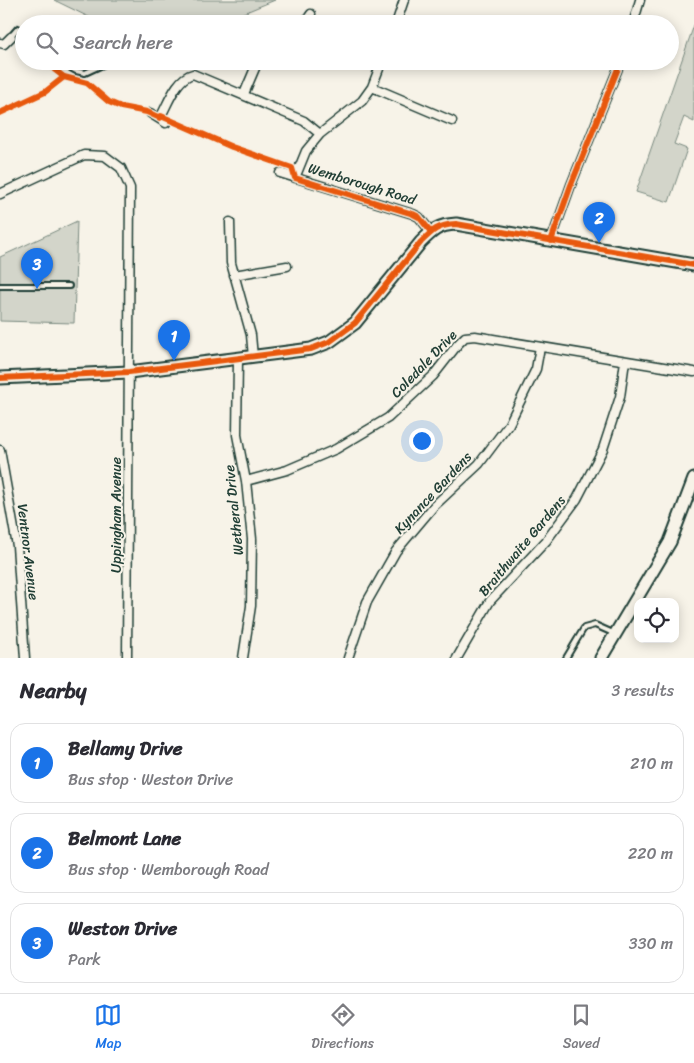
<!DOCTYPE html>
<html lang="en">
<head>
<meta charset="utf-8">
<style>
  :root { --surface:#fff; --page:#f2f2f3; --text:#2b2b33; --muted:#7c7c81; --line:#e1e1e2; --accent:#1a73e8 }
  body { margin:0; font-family:Sriracha,sans-serif; background:var(--page); color:var(--text) }
  .controls { position:absolute; right:15px; bottom:15px; display:grid; overflow:hidden; border-radius:10px; box-shadow:0 2px 12px #0003 }
  .controls button { width:45px; height:45px; display:grid; place-items:center; padding:0; border:0; border-bottom:1px solid var(--line); background:var(--surface); color:var(--text); font:25px sans-serif }
  .you { position:absolute; left:421px; top:440px; width:18px; height:18px; margin:-12px; border:4px solid #fff; border-radius:50%; background:#1a73e8; box-shadow:0 0 0 8px #1a73e833 }
  .badge { display:grid; place-items:center; width:32px; height:32px; border-radius:50%; background:var(--accent); color:#fff; font-size:16px; font-weight:700 }
  .pin { position:absolute; translate:-50% -41px; filter:drop-shadow(0 1px 2px #0008) }
  .pin::after { content:''; position:absolute; top:26px; width:18px; height:15px; background:inherit; clip-path:polygon(0 0,100% 0,50% 100%) }
  .list { margin:0; padding:0; list-style:none }
  h2 { display:flex; justify-content:space-between; align-items:center; height:65px; margin:0; padding:0 20px; font-size:21px }
  h2 small { font-size:16px; font-weight:400; color:var(--muted) }
  .list li { display:grid; grid-template-columns:32px 1fr auto; gap:15px; align-items:center; box-sizing:border-box; height:80px; margin:0 10px 10px; padding:0 10px; border:1px solid var(--line); border-radius:15px }
  .list b { display:block; font-size:19px; white-space:nowrap }
  .list p { margin:0; font-size:16px; white-space:nowrap; color:var(--muted) }
  .list em { font-size:16px; font-style:normal; color:var(--muted) }
  .icon { flex:none; width:28px; height:28px; fill:none; stroke:currentColor; stroke-width:2; stroke-linecap:round; stroke-linejoin:round }
  .map { position:relative; flex:none; width:694px; height:658px; overflow:hidden }
  .search { position:absolute; background:var(--surface); box-shadow:0 2px 12px #0003; left:15px; right:15px; top:15px; height:55px; display:flex; align-items:center; gap:12px; box-sizing:border-box; padding:0 18px; border-radius:28px; color:var(--muted); font-size:19px }
  .sheet { height:335px; background:var(--surface) }
  nav { display:flex; justify-content:space-around; align-items:center; box-sizing:border-box; height:70px; border-top:1px solid var(--line); background:var(--surface); font-size:14px; color:var(--muted) }
  nav a { display:grid; justify-items:center; gap:2px }
  nav .on { color:var(--accent) }
  .map>svg:first-child { display:block }
  .green { fill:#d3d5ca; stroke:#79897f }
  .lines { fill:none; stroke-linecap:round; stroke-linejoin:round }
  .lane-casing { stroke:#1f3d34; stroke-width:8 }
  .street-casing { stroke:#1f3d34; stroke-width:11 }
  .secondary-casing { stroke:#1f3d34; stroke-width:15 }
  .lane { stroke:#f7f3e8; stroke-width:4 }
  .street { stroke:#f7f3e8; stroke-width:8 }
  .secondary { stroke:#f7f3e8; stroke-width:11 }
  .cycleway-casing { stroke:#f7f3e8; stroke-width:9 }
  .cycleway { stroke:#e8590c; stroke-width:6 }
  .labels { text-anchor:middle; dominant-baseline:central; stroke-width:4; stroke-linejoin:round; paint-order:stroke }
  .street-label { font-size:14px; fill:#1f3d34; stroke:#f7f3e8 }
</style>
</head>
<body>
<div class="map">
<svg width="694" height="658" viewBox="0 0 694 658">
  <rect width="100%" height="100%" fill="#f7f3e8"/>
  <filter id="ink" filterUnits="userSpaceOnUse"><feTurbulence type="fractalNoise" baseFrequency=".02" numOctaves="2"/><feDisplacementMap in="SourceGraphic" scale="10" xChannelSelector="R" yChannelSelector="G"/><feConvolveMatrix kernelMatrix="1 2 1 2 8 2 1 2 1" color-interpolation-filters="sRGB"/></filter>
  <g filter="url(#ink)">
    <path class="green" d="M 54,0 L 275,0 L 217,24 L 103,24 Z
      M 694,25 L 694,122 L 684,117 L 674,144 L 687,149 L 669,202 L 636,192 Z
      M 77,221 L 74,323 L 0,321 L 0,257 Z"/>
    <g class="lines">
      <defs>
        <path id="lane" d="M 11,36 L 18,28 L 24,32
          M 58,61 L 76,71 L 85,73 L 111,61
          M 0,286 L 69,286
          M 566,658 L 584,628 L 595,625 L 613,633"/>
        <path id="street" d="M 304,24 L 311,14
          M 396,24 L 404,0
          M 633,24 L 640,0
          M 0,43 L 4,44 L 11,37
          M 372,87 L 452,121
          M 244,94 L 258,61
          M 150,113 L 166,123
          M 160,118 C 168,104 176,78 193,74 L 304,121 L 320,134
          M 280,173 L 413,214 L 419,217 L 431,232
          M 295,178 L 306,151 L 320,134 L 362,101 L 372,87 L 382,61
          M 0,194 L 84,155 L 105,156 L 121,168 L 130,188 L 127,658
          M 230,222 L 231,263 L 251,335 L 253,357
          M 551,241 L 571,185 L 621,61
          M 234,275 L 287,266
          M 238,359 L 237,435 L 246,481 L 252,539 L 251,606 L 243,658
          M 0,450 L 17,546 L 25,658
          M 246,481 L 287,470 L 336,449 L 388,418 L 433,376 L 458,344 L 465,337 L 475,336 L 694,372
          M 348,658 L 367,602 L 396,551 L 434,506 L 479,464 L 509,424 L 536,369 L 540,347
          M 457,658 L 490,601 L 546,541 L 577,499 L 603,449 L 620,397 L 625,361"/>
        <path id="secondary" d="M 0,378 L 129,372 L 311,349 L 329,342 L 355,323 L 421,242 C 433,230 438,225 456,224 L 694,265
          M 601,658 L 670,542 L 694,479"/>
      </defs>
      <use href="#lane" class="lane-casing"/>
      <use href="#street" class="street-casing"/>
      <use href="#secondary" class="secondary-casing"/>
      <use href="#lane" class="lane"/>
      <use href="#street" class="street"/>
      <use href="#secondary" class="secondary"/>
      <defs>
        <path id="cycleway" d="M 49,61 L 55,70 L 64,77 L 87,83 L 109,102 L 121,107 L 147,112 L 160,118 L 161,116 L 232,147 L 292,168 L 295,178 L 413,214 L 419,217 L 431,232
          M 0,113 L 45,92 L 64,77
          M 551,241 L 571,185 L 621,61
          M 0,378 L 129,372 L 311,349 L 329,342 L 355,323 L 421,242 C 433,230 438,225 456,224 L 694,265"/>
      </defs>
      <use href="#cycleway" class="cycleway-casing"/>
      <use href="#cycleway" class="cycleway"/>
    </g>
  </g>
  <g class="labels">
    <g class="street-label">
      <text transform="translate(362 184) rotate(17)">Wemborough Road</text>
      <text transform="translate(424 364) rotate(-46)">Coledale Drive</text>
      <text transform="translate(433 493) rotate(-47)">Kynance Gardens</text>
      <text transform="translate(234 510) rotate(-96)">Wetheral Drive</text>
      <text transform="translate(116 515) rotate(-90)">Uppingham Avenue</text>
      <text transform="translate(522 546) rotate(-50)">Braithwaite Gardens</text>
      <text transform="translate(28 552) rotate(83)">Ventnor Avenue</text>
    </g>
  </g>
</svg>
<div class="controls">
<button><svg class="icon" aria-label="locate" viewBox="0 0 24 24"><circle cx="12" cy="12" r="6"/><path d="M12 2v4M12 18v4M2 12h4M18 12h4"/></svg></button>
</div>
<div class="you"></div>
<div class="pin badge" style="left:174px;top:361px">1</div>
<div class="pin badge" style="left:599px;top:243px">2</div>
<div class="pin badge" style="left:37px;top:289px">3</div>
<div class="search"><svg class="icon" aria-label="search" viewBox="0 0 24 24"><circle cx="10" cy="10" r="6"/><path d="M15 15l6 6"/></svg>Search here</div>
</div>
<section class="sheet">
<h2>Nearby<small>3 results</small></h2>
<ul class="list">
<li><span class="badge">1</span><div><b>Bellamy Drive</b><p>Bus stop · Weston Drive</p></div><em>210 m</em></li>
<li><span class="badge">2</span><div><b>Belmont Lane</b><p>Bus stop · Wemborough Road</p></div><em>220 m</em></li>
<li><span class="badge">3</span><div><b>Weston Drive</b><p>Park</p></div><em>330 m</em></li>
</ul>
</section>
<nav>
<a class="on"><svg class="icon" aria-label="map" viewBox="0 0 24 24"><path d="M3 6l6-2 6 2 6-2v14l-6 2-6-2-6 2zM9 4v14M15 6v14"/></svg>Map</a>
<a><svg class="icon" aria-label="directions" viewBox="0 0 24 24"><path d="M12 3l9 9-9 9-9-9zM9 14v-3h6M13 9l2 2-2 2"/></svg>Directions</a>
<a><svg class="icon" aria-label="saved" viewBox="0 0 24 24"><path d="M7 4h10v16l-5-4-5 4z"/></svg>Saved</a>
</nav>
</body>
</html>
